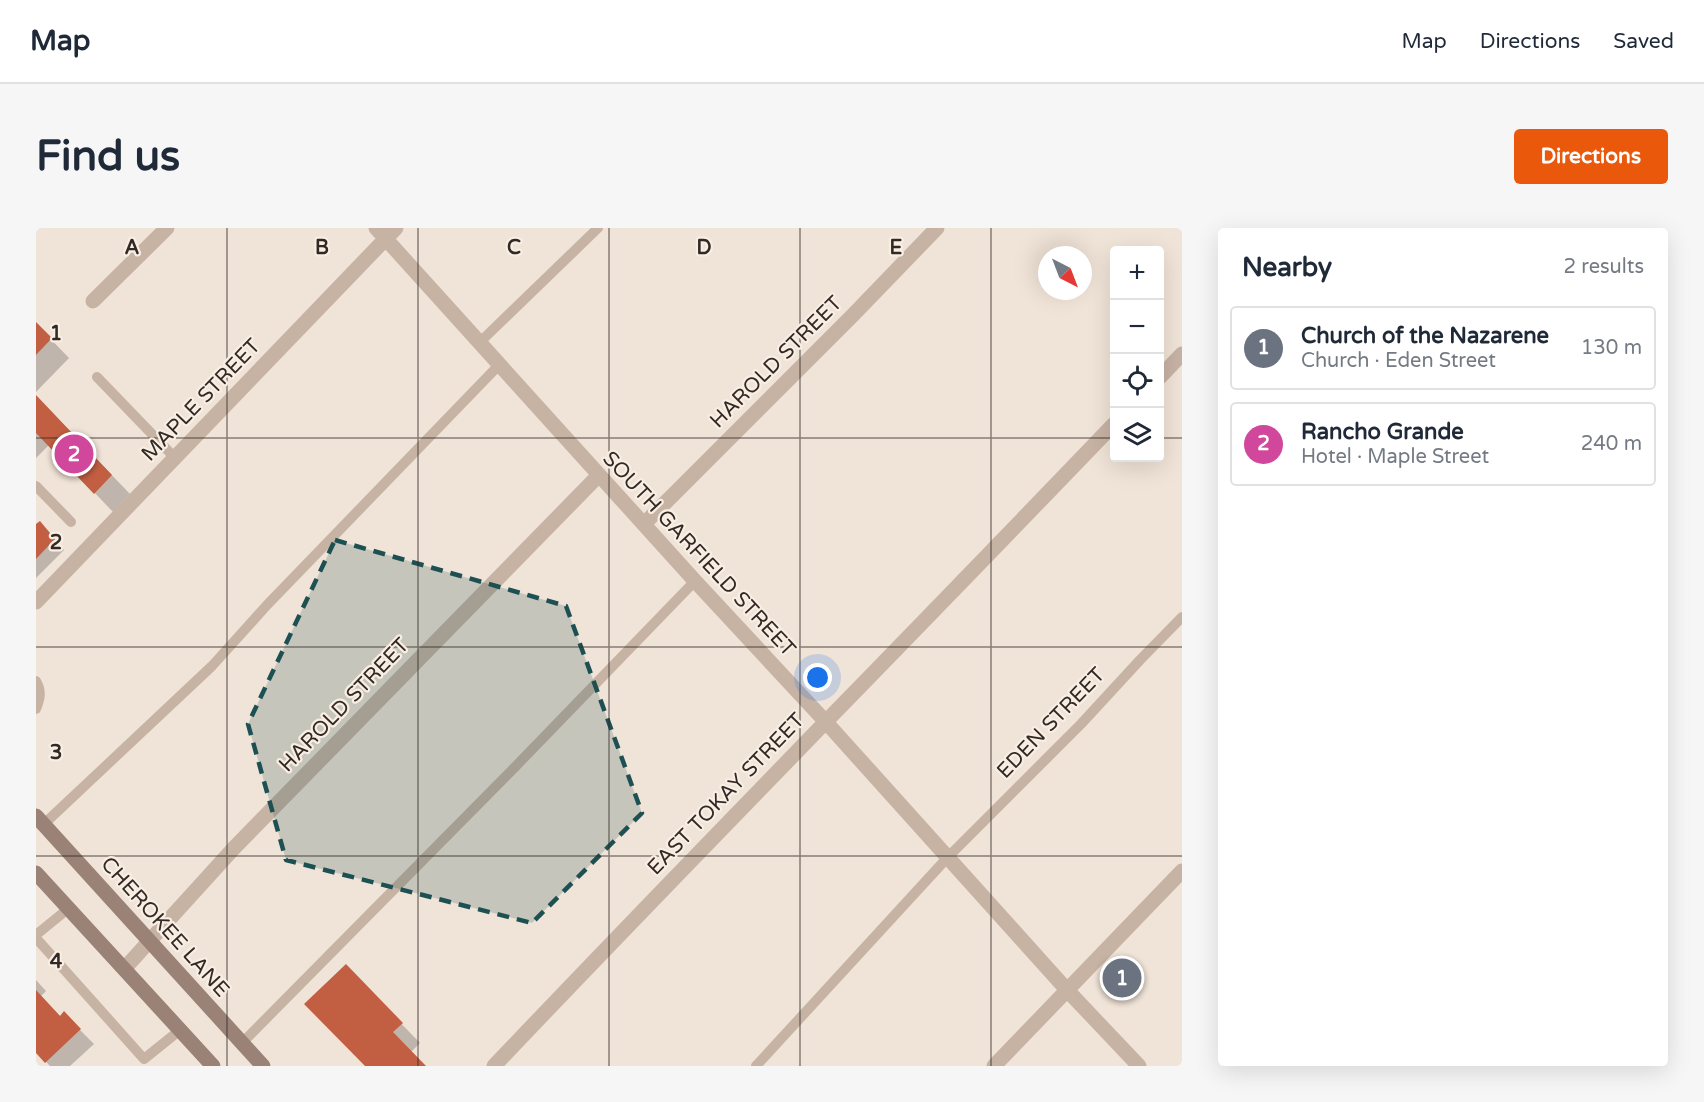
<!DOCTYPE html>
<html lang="en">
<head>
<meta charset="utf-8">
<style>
  :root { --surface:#fff; --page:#f6f6f7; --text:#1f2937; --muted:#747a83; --line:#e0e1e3; --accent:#ea580c }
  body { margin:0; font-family:"Varela Round",sans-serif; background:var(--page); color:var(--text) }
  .controls { position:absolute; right:18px; top:18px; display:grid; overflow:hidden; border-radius:6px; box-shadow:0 6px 24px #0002 }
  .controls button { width:54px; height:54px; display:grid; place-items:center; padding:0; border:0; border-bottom:2px solid var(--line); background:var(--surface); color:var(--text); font:30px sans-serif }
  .compass { position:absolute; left:1002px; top:18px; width:54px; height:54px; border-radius:50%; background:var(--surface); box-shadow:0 6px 24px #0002; rotate:138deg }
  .you { position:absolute; left:782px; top:450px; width:21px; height:21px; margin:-15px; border:4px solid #fff; border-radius:50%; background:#1a73e8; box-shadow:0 0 0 9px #1a73e833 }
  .badge { display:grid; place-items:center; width:39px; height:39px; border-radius:50%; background:var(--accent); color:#fff; font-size:20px; font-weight:700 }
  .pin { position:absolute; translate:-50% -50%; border:3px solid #fff; box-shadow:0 2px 6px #0006 }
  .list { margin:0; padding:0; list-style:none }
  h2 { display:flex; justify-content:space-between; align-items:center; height:78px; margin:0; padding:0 24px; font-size:26px }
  h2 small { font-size:20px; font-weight:400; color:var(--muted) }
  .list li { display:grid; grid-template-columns:39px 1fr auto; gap:18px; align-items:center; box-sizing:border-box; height:84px; margin:0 12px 12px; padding:0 12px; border:2px solid var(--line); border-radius:6px }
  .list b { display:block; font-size:22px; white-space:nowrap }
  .list p { margin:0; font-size:20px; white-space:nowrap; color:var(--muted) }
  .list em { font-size:20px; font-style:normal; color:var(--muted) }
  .icon { flex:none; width:33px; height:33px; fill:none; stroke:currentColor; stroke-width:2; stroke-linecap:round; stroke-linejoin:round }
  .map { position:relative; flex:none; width:1146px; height:838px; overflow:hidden; border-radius:6px }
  header { display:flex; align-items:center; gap:36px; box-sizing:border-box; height:84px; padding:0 30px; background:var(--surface); border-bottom:2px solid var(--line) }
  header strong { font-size:28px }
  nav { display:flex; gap:33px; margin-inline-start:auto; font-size:21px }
  .intro { display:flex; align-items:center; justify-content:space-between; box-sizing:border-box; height:144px; padding:0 36px }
  h1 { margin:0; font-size:42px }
  .button { padding:15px 27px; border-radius:6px; background:var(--accent); color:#fff; font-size:21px; font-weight:700 }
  main { display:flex; gap:36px; padding:0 36px }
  aside { flex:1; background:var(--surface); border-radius:6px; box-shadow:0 6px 24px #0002 }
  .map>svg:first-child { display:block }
  .shadow { fill:#0003 }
  .building { fill:#c25f43 }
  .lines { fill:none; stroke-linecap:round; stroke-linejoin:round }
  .lane { stroke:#c7b3a4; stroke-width:10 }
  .street { stroke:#c7b3a4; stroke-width:15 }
  .secondary { stroke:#9a8276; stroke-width:15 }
  .marked { fill:#1d5052; fill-opacity:0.2; stroke:#1d5052; stroke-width:4.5; stroke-dasharray:12 8; stroke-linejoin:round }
  .grid { fill:none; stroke:#322925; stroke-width:1.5; stroke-opacity:0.55 }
  .labels { text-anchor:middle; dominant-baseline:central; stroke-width:4.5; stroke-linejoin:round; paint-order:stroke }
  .street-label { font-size:21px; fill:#322925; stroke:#f8eee3 }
  .grid-label { font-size:20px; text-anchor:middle; font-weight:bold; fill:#322925; stroke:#f8eee3; stroke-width:4.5; stroke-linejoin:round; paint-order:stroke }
</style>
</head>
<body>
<header>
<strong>Map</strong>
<nav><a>Map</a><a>Directions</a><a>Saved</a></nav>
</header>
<div class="intro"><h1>Find us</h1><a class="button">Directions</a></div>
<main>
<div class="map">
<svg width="1146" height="838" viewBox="0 0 1146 838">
  <rect width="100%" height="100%" fill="#f0e3d7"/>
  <path class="shadow" d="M 0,96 L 33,130 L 0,164 Z
    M 0,168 L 94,266 L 77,284 L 13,217 L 0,230 Z
    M 0,298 L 13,304 L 28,322 L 0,350 Z
    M 0,752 L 10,763 L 5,768 L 25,789 L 28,786 L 58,816 L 34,838 L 14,838 L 0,823 Z
    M 328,757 L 384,815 L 375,824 L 388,838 L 331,838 Z"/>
  <path class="building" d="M 0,94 L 16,110 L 0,127 Z
    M 0,167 L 76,247 L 58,266 L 0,205 Z
    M 4,293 L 19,311 L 0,331 L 0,296 Z
    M 310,736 L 367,795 L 357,804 L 390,838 L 329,838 L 268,776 Z
    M 0,762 L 24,788 L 28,783 L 45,801 L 9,835 L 0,825 Z"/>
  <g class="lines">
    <path class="lane" d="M 443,115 L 562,0
      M 61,149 L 139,230
      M 0,258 L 35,294
      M 0,453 C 6,463 4,471 0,481
      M 8,596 L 176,438 L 231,377 L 463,137
      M 0,707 L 33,680
      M 0,710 L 108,831 L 144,802
      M 206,815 L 480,538 L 659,353
      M 720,838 L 912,629 L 1045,496 L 1104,432 L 1146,389"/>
    <path class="street" d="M 340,0 L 659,353 L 789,493 L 1031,762 L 1103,838
      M 57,73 L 131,0
      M 1124,149 L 1146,126
      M 608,296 L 817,87 L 901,0
      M 0,374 L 360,0
      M 89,740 L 198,620 L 563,247
      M 458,838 C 663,622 872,411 1078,196
      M 958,838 L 1146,643"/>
    <path class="secondary" d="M 0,588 L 227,838
      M 0,645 L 177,838"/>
  </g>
  <path class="marked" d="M 299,312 L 530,378 L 606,585 L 496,695 L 250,632 L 212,496 Z"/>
  <path class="grid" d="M 191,0 L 191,838M 382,0 L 382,838M 573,0 L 573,838M 764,0 L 764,838M 955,0 L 955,838M 0,210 L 1078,210M 1124,210 L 1146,210M 0,419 L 1146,419M 0,628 L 1146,628"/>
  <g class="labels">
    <g class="street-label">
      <text transform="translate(740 134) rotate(-45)">HAROLD STREET</text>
      <text transform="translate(165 172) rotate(-46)">MAPLE STREET</text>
      <text transform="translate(663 326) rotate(47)">SOUTH GARFIELD STREET</text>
      <text transform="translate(308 477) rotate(-46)">HAROLD STREET</text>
      <text transform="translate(1015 495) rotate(-46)">EDEN STREET</text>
      <text transform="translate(690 566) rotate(-46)">EAST TOKAY STREET</text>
      <text transform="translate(129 699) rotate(48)">CHEROKEE LANE</text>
    </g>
  </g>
  <g class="grid-label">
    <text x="96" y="26">A</text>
    <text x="286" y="26">B</text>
    <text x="478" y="26">C</text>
    <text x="668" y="26">D</text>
    <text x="860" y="26">E</text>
    <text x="20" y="112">1</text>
    <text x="20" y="321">2</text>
    <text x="20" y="531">3</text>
    <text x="20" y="740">4</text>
  </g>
</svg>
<div class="controls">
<button>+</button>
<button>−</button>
<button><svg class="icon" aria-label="locate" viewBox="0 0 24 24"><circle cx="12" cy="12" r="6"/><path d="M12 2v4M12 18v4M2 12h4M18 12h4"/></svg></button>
<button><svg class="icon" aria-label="layers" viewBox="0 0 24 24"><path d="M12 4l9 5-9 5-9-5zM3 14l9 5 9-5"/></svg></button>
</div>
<svg class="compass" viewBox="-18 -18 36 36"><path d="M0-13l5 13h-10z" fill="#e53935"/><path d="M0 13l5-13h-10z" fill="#747a83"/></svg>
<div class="you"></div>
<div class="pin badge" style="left:1086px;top:750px;background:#6b7280">1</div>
<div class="pin badge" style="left:38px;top:226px;background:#d1479c">2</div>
</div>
<aside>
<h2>Nearby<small>2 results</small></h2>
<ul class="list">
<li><span class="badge" style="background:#6b7280">1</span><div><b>Church of the Nazarene</b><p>Church · Eden Street</p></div><em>130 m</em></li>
<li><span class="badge" style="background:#d1479c">2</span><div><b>Rancho Grande</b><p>Hotel · Maple Street</p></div><em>240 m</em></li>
</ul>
</aside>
</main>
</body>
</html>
